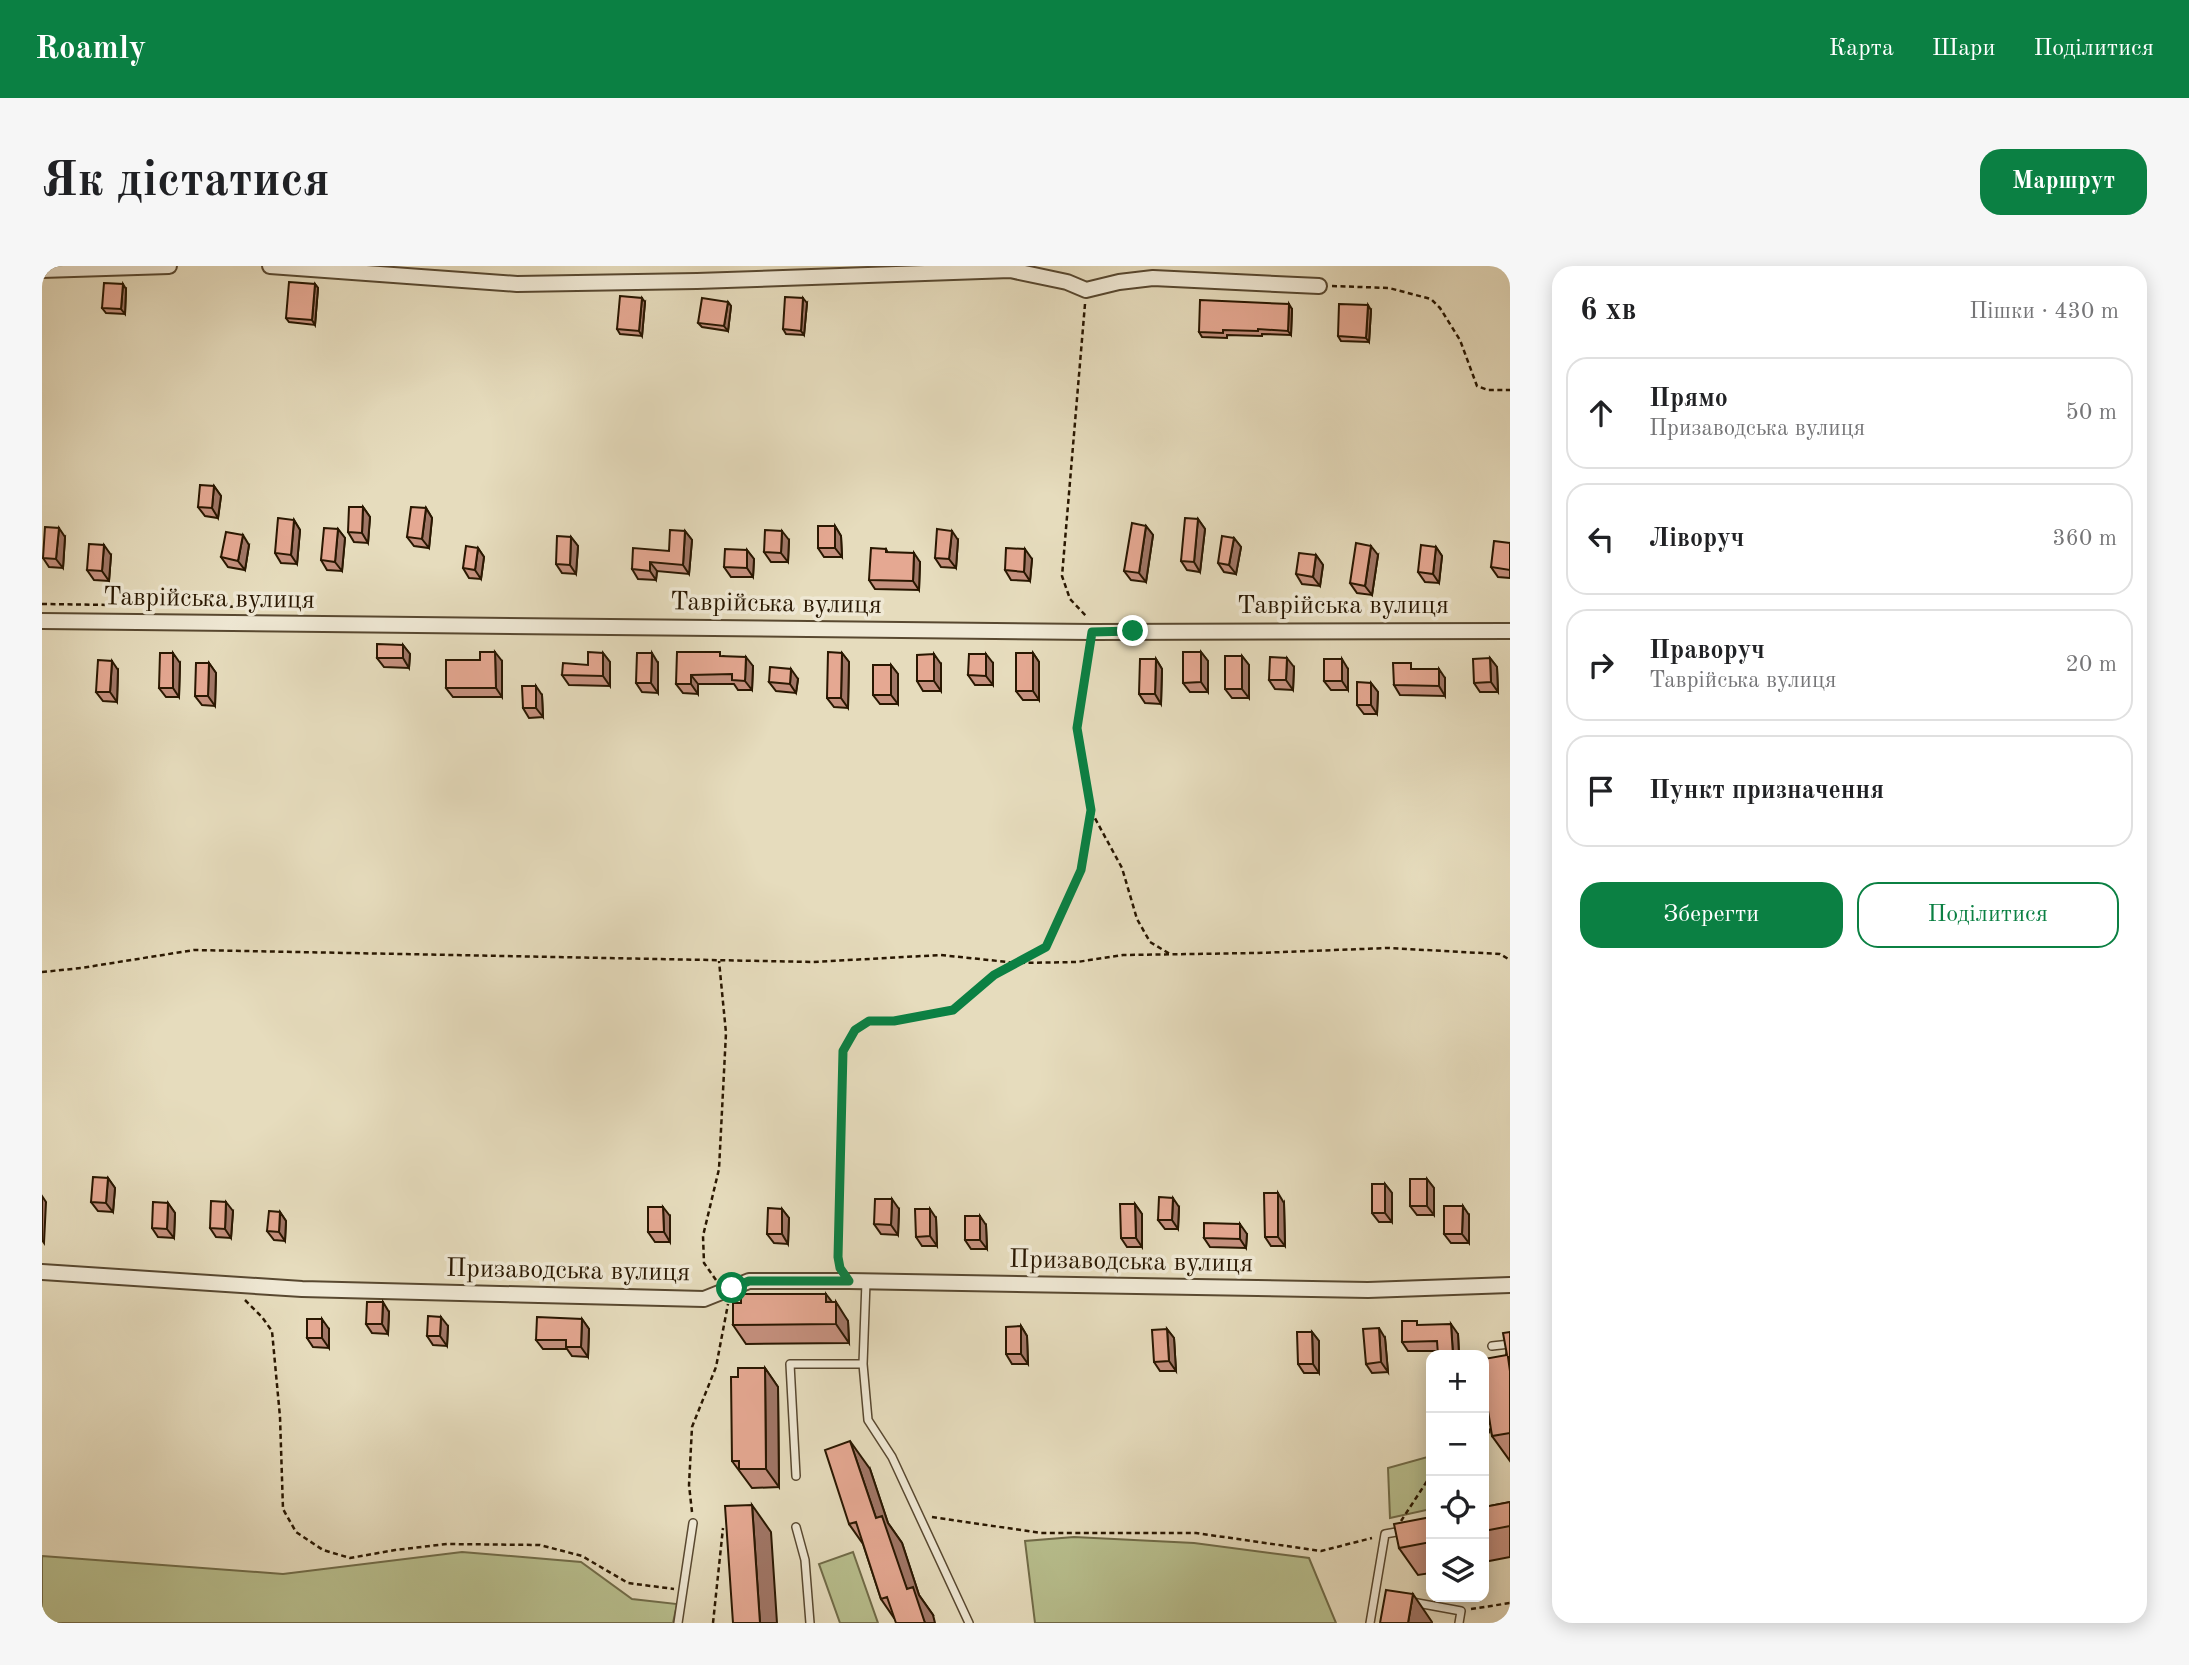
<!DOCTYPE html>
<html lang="uk">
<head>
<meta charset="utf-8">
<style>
  :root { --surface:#fff; --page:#f6f6f6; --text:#202124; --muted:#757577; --line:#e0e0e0; --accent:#0b8043 }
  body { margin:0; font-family:"Old Standard TT",serif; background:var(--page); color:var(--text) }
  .controls { position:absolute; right:21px; bottom:21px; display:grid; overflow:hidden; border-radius:14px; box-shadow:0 4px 18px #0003 }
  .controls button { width:63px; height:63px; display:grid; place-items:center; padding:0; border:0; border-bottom:2px solid var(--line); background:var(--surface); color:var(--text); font:35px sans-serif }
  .stop { position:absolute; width:21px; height:21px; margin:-16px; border:5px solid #0b8043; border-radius:50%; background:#fff }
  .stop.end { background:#0b8043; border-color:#fff; box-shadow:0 2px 7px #0008 }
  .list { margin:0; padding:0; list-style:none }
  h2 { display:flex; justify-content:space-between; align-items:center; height:91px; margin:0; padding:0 28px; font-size:30px }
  h2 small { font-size:23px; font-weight:400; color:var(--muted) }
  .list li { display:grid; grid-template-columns:46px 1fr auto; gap:21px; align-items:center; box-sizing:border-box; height:112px; margin:0 14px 14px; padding:0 14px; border:2px solid var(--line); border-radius:21px }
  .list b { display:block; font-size:26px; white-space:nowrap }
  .list p { margin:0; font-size:23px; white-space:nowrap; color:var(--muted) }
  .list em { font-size:23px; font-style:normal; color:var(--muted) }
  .actions { display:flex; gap:14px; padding:21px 28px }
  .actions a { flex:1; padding:16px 0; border:2px solid var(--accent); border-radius:21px; text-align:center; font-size:24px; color:var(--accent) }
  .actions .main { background:var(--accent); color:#fff }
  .icon { flex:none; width:38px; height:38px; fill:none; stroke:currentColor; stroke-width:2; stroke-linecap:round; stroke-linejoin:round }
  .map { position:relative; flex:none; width:1468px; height:1357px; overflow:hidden; border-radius:21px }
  header { display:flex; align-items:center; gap:42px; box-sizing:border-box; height:98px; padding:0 35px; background:var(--accent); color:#fff }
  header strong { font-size:33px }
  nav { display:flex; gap:38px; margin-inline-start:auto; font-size:24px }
  .intro { display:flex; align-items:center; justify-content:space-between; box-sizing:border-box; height:168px; padding:0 42px }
  h1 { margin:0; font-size:49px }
  .button { padding:18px 32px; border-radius:21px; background:var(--accent); color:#fff; font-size:24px; font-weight:700 }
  main { display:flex; gap:42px; padding:0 42px }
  aside { flex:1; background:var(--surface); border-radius:21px; box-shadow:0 4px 18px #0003 }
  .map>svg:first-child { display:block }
  .green { fill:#b8bf8e; stroke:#706b48; stroke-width:2 }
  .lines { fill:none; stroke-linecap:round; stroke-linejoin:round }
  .lane-casing { stroke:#584830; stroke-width:10 }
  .street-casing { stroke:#584830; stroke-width:18 }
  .path { stroke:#291701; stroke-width:2.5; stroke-dasharray:5 3.5; stroke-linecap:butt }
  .lane { stroke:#efe8d4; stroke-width:7 }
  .street { stroke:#efe8d4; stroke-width:14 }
  .wall { fill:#c5907e; stroke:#291701; stroke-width:2 }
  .shaded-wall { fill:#a07666; stroke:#291701; stroke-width:2 }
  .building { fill:#e5a892; stroke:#291701; stroke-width:2 }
  .route { stroke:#0b8043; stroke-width:9 }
  .labels { text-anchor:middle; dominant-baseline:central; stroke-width:7; stroke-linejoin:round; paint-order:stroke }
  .street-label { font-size:26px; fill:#291701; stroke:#efe8d4 }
</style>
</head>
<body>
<header>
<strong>Roamly</strong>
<nav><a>Карта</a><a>Шари</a><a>Поділитися</a></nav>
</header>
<div class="intro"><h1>Як дістатися</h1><a class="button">Маршрут</a></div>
<main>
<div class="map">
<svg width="1468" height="1357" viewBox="0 0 1468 1357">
  <rect width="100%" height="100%" fill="#e6dcbd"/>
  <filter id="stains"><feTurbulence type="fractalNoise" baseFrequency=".00286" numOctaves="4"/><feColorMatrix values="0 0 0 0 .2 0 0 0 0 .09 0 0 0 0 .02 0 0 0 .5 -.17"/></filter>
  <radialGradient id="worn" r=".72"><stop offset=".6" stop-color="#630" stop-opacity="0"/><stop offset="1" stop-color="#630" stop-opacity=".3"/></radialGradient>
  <path class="green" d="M 1389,1190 L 1389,1243 L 1348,1252 L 1346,1202 Z
    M 1032,1271 L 1152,1277 L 1267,1292 L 1294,1357 L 993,1357 L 983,1275 Z
    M 420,1286 L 539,1296 L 590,1333 L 635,1338 L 631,1357 L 0,1357 L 0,1290 L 241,1308 Z
    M 811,1286 L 836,1357 L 798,1357 L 777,1298 Z"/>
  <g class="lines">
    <defs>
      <path id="lane" d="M 824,1016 L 821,1098 L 826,1154 L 850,1191 L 927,1357
        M 1450,1080 L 1468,1078
        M 754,1210 L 748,1098 L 821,1098
        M 754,1261 L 763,1294 L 768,1357
        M 1370,1336 L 1419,1345 L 1417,1357
        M 636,1357 L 651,1257
        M 1328,1357 L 1343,1268 L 1360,1265"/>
      <path id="street" d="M 228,0 L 475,18 L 655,15 L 968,4 L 1025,16 L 1044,24 L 1077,16 L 1111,12 L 1277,20
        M 0,4 L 127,0
        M 0,355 L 1050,366 L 1468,365
        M 0,1006 L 260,1023 L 662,1033 L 707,1015 L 807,1015 L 1326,1024 L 1468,1019"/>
    </defs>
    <use href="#lane" class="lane-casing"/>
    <use href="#street" class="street-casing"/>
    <path class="path" d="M 1290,20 L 1347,22 L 1389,33 L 1398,42 L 1418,74 L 1435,120 L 1446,124 L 1468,124
      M 1043,38 L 1020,310 L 1028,333 L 1045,351
      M 0,338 L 214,341
      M 1049,545 L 1080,602 L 1095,653 L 1108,676 L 1128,688
      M 0,706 L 39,702 L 152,684 L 771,696 L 899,689 L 975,697 L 1004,681 L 1039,604 L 1049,544 L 1035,462 L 1048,378
      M 798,1001 L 796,991 L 796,976 L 801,785 L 813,764 L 827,755 L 852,755 L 911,744 L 952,709 L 975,697 L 1035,696 L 1081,689 L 1215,687 L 1346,682 L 1458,688 L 1468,694
      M 674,1014 L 662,997 L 661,970 L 677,903 L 684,767 L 677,695
      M 203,1034 L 220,1051 L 230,1065 L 238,1151 L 241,1243 L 254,1266 L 281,1284 L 308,1292 L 353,1284 L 405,1278 L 498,1279 L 540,1290 L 586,1317 L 632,1323
      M 1442,1173 L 1447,1170 L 1448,1152
      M 650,1246 L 647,1219 L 650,1161 L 674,1101 L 686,1038
      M 890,1251 L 999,1267 L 1154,1267 L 1279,1285 L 1330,1272
      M 1359,1255 L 1389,1209
      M 1429,1343 L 1468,1337
      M 671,1357 L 681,1262"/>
    <use href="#lane" class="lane"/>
    <use href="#street" class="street"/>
  </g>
  <path class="wall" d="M 273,18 L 276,22 L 273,59 L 247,56 L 244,52 Z
    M 84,23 L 83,48 L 64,47 L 60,42 Z
    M 603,36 L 600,70 L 578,68 L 575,63 Z
    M 686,36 L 689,40 L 686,65 L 660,61 L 656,57 Z
    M 765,37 L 762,69 L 744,68 L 741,63 Z
    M 1250,43 L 1249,69 L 1220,68 L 1220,70 L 1185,69 L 1185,72 L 1160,71 L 1157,66 Z
    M 1329,44 L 1327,76 L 1299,75 L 1296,70 Z
    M 172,220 L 179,230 L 176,252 L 163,250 L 156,241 Z
    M 321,241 L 328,251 L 326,277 L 312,276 L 306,266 Z
    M 384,242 L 390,252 L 387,282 L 372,280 L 365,271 Z
    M 1156,253 L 1163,263 L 1158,306 L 1145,304 L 1139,295 Z
    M 252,254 L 258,264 L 255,298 L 239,297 L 233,287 Z
    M 793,260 L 799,270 L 800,291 L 782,291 L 776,282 Z
    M 1104,260 L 1111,269 L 1104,316 L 1089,314 L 1082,305 Z
    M 296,263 L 303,272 L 300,305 L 285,304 L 279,294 Z
    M 643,265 L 650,274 L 647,308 L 615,305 L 614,314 L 596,313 L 590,303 L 627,285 Z
    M 23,271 L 21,302 L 7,301 L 1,292 Z
    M 529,271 L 536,280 L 534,308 L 520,307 L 514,298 Z
    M 1192,272 L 1199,281 L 1194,308 L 1182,306 L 1176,297 Z
    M 747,274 L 746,296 L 729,296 L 722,286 Z
    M 916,274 L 914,302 L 899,301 L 893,292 Z
    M 1468,277 L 1468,312 L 1456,311 L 1449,301 Z
    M 207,279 L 203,304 L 186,301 L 179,291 Z
    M 1394,281 L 1400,290 L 1397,317 L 1383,316 L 1376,306 Z
    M 436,282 L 442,291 L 439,313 L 427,312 L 421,302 Z
    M 844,283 L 846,287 L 878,296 L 877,324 L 833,323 L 827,314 Z
    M 705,284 L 712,293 L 711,311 L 689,311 L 682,301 Z
    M 69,289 L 67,315 L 52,314 L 45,304 Z
    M 1274,289 L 1281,299 L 1278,320 L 1260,318 L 1254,308 Z
    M 1336,289 L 1330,329 L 1315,327 L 1308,317 Z
    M 990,293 L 988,315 L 969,314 L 963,304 Z
    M 361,379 L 368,388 L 367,402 L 342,401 L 335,392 Z
    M 1159,386 L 1166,395 L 1166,426 L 1148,426 L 1141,417 Z
    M 561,387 L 568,396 L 568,420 L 527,419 L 520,409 L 546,399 Z
    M 800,387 L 807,396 L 806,442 L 792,441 L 785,432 Z
    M 991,387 L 997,396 L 997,434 L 981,434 L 974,425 Z
    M 681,390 L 711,400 L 710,424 L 696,424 L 692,418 L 656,418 L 656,428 L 641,427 L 634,418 Z
    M 1200,390 L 1207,399 L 1207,432 L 1190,432 L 1183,423 Z
    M 1448,392 L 1455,401 L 1456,426 L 1438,426 L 1432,417 Z
    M 1114,393 L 1120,403 L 1119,438 L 1103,437 L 1097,428 Z
    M 460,395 L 460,431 L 411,431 L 404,422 Z
    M 138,397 L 137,431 L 124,431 L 117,422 Z
    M 167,397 L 174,407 L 173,440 L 160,439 L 153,430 Z
    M 616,397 L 616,427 L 600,426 L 594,417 Z
    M 951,397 L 951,419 L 933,419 L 926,409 Z
    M 899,398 L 899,425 L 881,425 L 875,415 Z
    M 849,399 L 856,408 L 856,438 L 838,438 L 831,429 Z
    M 1252,401 L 1251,424 L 1233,423 L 1227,414 Z
    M 1306,403 L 1306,424 L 1289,424 L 1282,415 Z
    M 76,404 L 75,436 L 61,435 L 54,426 Z
    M 1403,412 L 1403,430 L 1358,429 L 1352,419 Z
    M 756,413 L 754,427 L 734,425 L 727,416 Z
    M 1329,417 L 1336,426 L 1335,448 L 1322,448 L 1315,439 Z
    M 500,429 L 501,451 L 487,452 L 481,442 Z
    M 66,912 L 73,922 L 71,946 L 56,945 L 49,936 Z
    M 1385,913 L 1392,922 L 1392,949 L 1375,949 L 1368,940 Z
    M 1343,918 L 1350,927 L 1350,956 L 1337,956 L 1330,947 Z
    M 126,937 L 133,947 L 132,972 L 116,971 L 110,962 Z
    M 1242,937 L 1243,980 L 1229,980 L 1223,971 Z
    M 1093,938 L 1100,948 L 1100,981 L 1085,981 L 1079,972 Z
    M 1137,941 L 1136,963 L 1123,963 L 1116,954 Z
    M 740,943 L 747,952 L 746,978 L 732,977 L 725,968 Z
    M 857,943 L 856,969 L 839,968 L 832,958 Z
    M 191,945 L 189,972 L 174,971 L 168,962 Z
    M 238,946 L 244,955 L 243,975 L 232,974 L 225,965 Z
    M 1427,949 L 1427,977 L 1409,977 L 1402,968 Z
    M 628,950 L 628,976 L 613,976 L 606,966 Z
    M 894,952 L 895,980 L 880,980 L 874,971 Z
    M 944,959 L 945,983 L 929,983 L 923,974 Z
    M 1205,968 L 1204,982 L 1168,981 L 1162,972 Z
    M 790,1036 L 806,1055 L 807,1077 L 704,1078 L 691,1059 Z
    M 347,1046 L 346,1068 L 330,1067 L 324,1058 Z
    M 540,1053 L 547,1063 L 546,1091 L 530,1090 L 525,1083 L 501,1083 L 494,1074 Z
    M 1378,1059 L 1416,1068 L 1417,1089 L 1396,1089 L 1396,1085 L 1366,1085 L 1360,1076 Z
    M 406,1060 L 405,1080 L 391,1079 L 385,1070 Z
    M 979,1060 L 985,1070 L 986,1098 L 970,1098 L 964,1088 Z
    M 287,1063 L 287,1082 L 271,1081 L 265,1072 Z
    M 1125,1063 L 1132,1072 L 1134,1105 L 1118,1105 L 1112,1096 Z
    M 1270,1066 L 1277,1075 L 1277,1107 L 1262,1107 L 1256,1098 Z
    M 1468,1066 L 1468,1195 L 1450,1170 Z
    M 1343,1072 L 1346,1106 L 1330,1107 L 1324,1098 Z
    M 723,1102 L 736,1121 L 737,1221 L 710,1222 L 690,1195 L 696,1111 Z
    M 828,1203 L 846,1257 L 860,1277 L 877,1329 L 891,1349 L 852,1352 L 839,1333 L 821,1278 L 807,1258 Z
    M 1468,1236 L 1468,1291 L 1442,1296 L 1442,1241 Z
    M 1389,1251 L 1389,1307 L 1376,1309 L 1357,1282 Z"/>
  <path class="shaded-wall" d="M 81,18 L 84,23 L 83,48 L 79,43 Z
    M 273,18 L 276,22 L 273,59 L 270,54 Z
    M 600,32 L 603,36 L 600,70 L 597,65 Z
    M 761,32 L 765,37 L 762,69 L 759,65 Z
    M 686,36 L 689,40 L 686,65 L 682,60 Z
    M 1247,38 L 1250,43 L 1249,69 L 1246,65 Z
    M 1326,39 L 1329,44 L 1327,76 L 1324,72 Z
    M 172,220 L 179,230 L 176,252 L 170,242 Z
    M 321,241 L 328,251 L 326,277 L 320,267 Z
    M 384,242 L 390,252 L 387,282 L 380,273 Z
    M 1156,253 L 1163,263 L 1158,306 L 1152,296 Z
    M 252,254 L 258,264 L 255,298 L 249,289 Z
    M 793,260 L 799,270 L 800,291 L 793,282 Z
    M 1104,260 L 1111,269 L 1104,316 L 1097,307 Z
    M 17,262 L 23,271 L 21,302 L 14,293 Z
    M 296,263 L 303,272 L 300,305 L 293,296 Z
    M 643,265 L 650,274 L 647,308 L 641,299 Z
    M 740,265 L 747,274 L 746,296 L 739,287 Z
    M 910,265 L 916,274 L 914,302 L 907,293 Z
    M 201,269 L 207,279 L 203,304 L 196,295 Z
    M 529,271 L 536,280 L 534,308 L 528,299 Z
    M 1192,272 L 1199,281 L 1194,308 L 1187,299 Z
    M 62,279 L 69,289 L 67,315 L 60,305 Z
    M 1329,280 L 1336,289 L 1330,329 L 1323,320 Z
    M 1394,281 L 1400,290 L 1397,317 L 1391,308 Z
    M 436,282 L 442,291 L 439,313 L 433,304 Z
    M 983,283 L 990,293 L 988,315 L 982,306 Z
    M 705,284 L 712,293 L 711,311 L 705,302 Z
    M 872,287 L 878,296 L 877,324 L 871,315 Z
    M 1274,289 L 1281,299 L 1278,320 L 1271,311 Z
    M 608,296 L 615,305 L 614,314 L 608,305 Z
    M 361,379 L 368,388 L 367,402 L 361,392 Z
    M 453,386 L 460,395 L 460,431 L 454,422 Z
    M 1159,386 L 1166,395 L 1166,426 L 1159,416 Z
    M 131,387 L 138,397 L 137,431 L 131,422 Z
    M 561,387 L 568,396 L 568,420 L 561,410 Z
    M 610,387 L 616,397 L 616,427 L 609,417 Z
    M 800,387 L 807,396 L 806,442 L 799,432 Z
    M 991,387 L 997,396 L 997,434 L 991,425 Z
    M 892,388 L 899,398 L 899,425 L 892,415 Z
    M 944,388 L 951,397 L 951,419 L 944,410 Z
    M 1200,390 L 1207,399 L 1207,432 L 1200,423 Z
    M 704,391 L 711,400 L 710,424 L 703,415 Z
    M 1245,392 L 1252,401 L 1251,424 L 1244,414 Z
    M 1448,392 L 1455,401 L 1456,426 L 1449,416 Z
    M 1114,393 L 1120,403 L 1119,438 L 1113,428 Z
    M 1300,393 L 1306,403 L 1306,424 L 1300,415 Z
    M 70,395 L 76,404 L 75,436 L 68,426 Z
    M 167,397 L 174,407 L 173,440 L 166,430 Z
    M 849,399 L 856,408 L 856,438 L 849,429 Z
    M 749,403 L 756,413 L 754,427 L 748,418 Z
    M 1397,403 L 1403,412 L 1403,430 L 1397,420 Z
    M 649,409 L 656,418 L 656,428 L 649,418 Z
    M 1329,417 L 1336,426 L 1335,448 L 1329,439 Z
    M 494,420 L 500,429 L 501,451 L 494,442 Z
    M 66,912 L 73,922 L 71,946 L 64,937 Z
    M 1385,913 L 1392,922 L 1392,949 L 1385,940 Z
    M 1343,918 L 1350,927 L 1350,956 L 1343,947 Z
    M 1236,927 L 1242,937 L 1243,980 L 1236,971 Z
    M 0,930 L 4,936 L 2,977 L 0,974 Z
    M 1131,932 L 1137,941 L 1136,963 L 1130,954 Z
    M 850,933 L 857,943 L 856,969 L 849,959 Z
    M 184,936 L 191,945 L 189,972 L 183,963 Z
    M 126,937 L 133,947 L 132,972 L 125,963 Z
    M 1093,938 L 1100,948 L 1100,981 L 1094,972 Z
    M 1421,940 L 1427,949 L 1427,977 L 1420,968 Z
    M 621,941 L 628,950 L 628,976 L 622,966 Z
    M 740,943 L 747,952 L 746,978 L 740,968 Z
    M 888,943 L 894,952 L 895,980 L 888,970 Z
    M 238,946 L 244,955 L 243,975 L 237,966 Z
    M 938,950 L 944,959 L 945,983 L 938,974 Z
    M 1198,958 L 1205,968 L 1204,982 L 1198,973 Z
    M 784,1028 L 794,1041 L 794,1036 L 806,1055 L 807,1077 L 794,1058 L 784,1036 Z
    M 341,1036 L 347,1046 L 346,1068 L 340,1058 Z
    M 399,1051 L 406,1060 L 405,1080 L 398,1070 Z
    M 280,1053 L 287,1063 L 287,1082 L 280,1072 Z
    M 540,1053 L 547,1063 L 546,1091 L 539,1081 Z
    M 1409,1058 L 1416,1068 L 1417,1089 L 1411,1089 Z
    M 979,1060 L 985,1070 L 986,1098 L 979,1088 Z
    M 1337,1062 L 1343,1072 L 1346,1106 L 1339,1096 Z
    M 1125,1063 L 1132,1072 L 1134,1105 L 1127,1095 Z
    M 1270,1066 L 1277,1075 L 1277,1107 L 1271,1098 Z
    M 723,1102 L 736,1121 L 737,1221 L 724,1203 Z
    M 808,1175 L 828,1203 L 846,1257 L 860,1277 L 877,1329 L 891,1349 L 893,1357 L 883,1357 L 865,1323 L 834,1252 Z
    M 710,1239 L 729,1266 L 735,1357 L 718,1357 Z
    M 1371,1328 L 1390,1356 L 1390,1357 L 1366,1357 Z"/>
  <path class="building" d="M 247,16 L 273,18 L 270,54 L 244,52 Z
    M 62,17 L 81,18 L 79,43 L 60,42 Z
    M 578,30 L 600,32 L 597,65 L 575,63 Z
    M 743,31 L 761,32 L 759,65 L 741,63 Z
    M 660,32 L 686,36 L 682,60 L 656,57 Z
    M 1158,34 L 1247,38 L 1246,65 L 1216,63 L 1216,65 L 1181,64 L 1181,67 L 1157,66 Z
    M 1297,38 L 1326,39 L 1324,72 L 1296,70 Z
    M 158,219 L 172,220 L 170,242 L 156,241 Z
    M 307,241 L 321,241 L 320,267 L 306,266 Z
    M 369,241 L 384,242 L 380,273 L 365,271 Z
    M 236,252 L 252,254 L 249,289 L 233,287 Z
    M 1143,252 L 1156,253 L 1152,296 L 1139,295 Z
    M 1090,257 L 1104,260 L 1097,307 L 1082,305 Z
    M 776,260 L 793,260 L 793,282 L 776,282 Z
    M 3,261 L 17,262 L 14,293 L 1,292 Z
    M 282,262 L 296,263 L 293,296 L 279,294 Z
    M 895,263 L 910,265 L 907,293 L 893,292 Z
    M 628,264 L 643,265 L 641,299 L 608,296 L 608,305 L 590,303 L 591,282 L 627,285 Z
    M 723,264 L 740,265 L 739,287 L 722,286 Z
    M 184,266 L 201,269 L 196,295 L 179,291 Z
    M 515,270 L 529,271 L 528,299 L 514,298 Z
    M 1180,270 L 1192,272 L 1187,299 L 1176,297 Z
    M 1452,275 L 1468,277 L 1468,304 L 1449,301 Z
    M 1314,277 L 1329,280 L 1323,320 L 1308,317 Z
    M 47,278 L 62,279 L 60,305 L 45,304 Z
    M 1379,279 L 1394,281 L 1391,308 L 1376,306 Z
    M 424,280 L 436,282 L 433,304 L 421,302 Z
    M 829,282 L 844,283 L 844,286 L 872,287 L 871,315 L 827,314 Z
    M 964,282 L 983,283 L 982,306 L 963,304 Z
    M 683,283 L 705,284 L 705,302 L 682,301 Z
    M 1257,287 L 1274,289 L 1271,311 L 1254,308 Z
    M 335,378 L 361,379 L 361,392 L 335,392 Z
    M 438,386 L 453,386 L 454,422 L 404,422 L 404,394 L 438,394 Z
    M 546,386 L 561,387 L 561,410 L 520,409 L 521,397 L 546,399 Z
    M 635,386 L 678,386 L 678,390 L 704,391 L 703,415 L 690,414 L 690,408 L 649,409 L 649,418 L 634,418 Z
    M 786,386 L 800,387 L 799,432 L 785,432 Z
    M 1141,386 L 1159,386 L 1159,416 L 1141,417 Z
    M 118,387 L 131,387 L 131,422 L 117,422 Z
    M 595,387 L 610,387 L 609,417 L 594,417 Z
    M 974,387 L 991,387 L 991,425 L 974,425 Z
    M 892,388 L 892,415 L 875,415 L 875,389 Z
    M 927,388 L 944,388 L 944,410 L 926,409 Z
    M 1183,390 L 1200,390 L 1200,423 L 1183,423 Z
    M 1228,391 L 1245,392 L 1244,414 L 1227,414 Z
    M 1448,392 L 1449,416 L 1432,417 L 1431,393 Z
    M 1098,393 L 1114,393 L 1113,428 L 1097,428 Z
    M 1282,393 L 1300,393 L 1300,415 L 1282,415 Z
    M 56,394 L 70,395 L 68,426 L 54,426 Z
    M 154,397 L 167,397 L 166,430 L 153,430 Z
    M 1351,397 L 1369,397 L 1369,403 L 1397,403 L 1397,420 L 1352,419 Z
    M 831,399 L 849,399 L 849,429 L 831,429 Z
    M 728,401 L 749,403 L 748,418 L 727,416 Z
    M 1315,416 L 1329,417 L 1329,439 L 1315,439 Z
    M 480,420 L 494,420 L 494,442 L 481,442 Z
    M 51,911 L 66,912 L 64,937 L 49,936 Z
    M 1368,913 L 1385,913 L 1385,940 L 1368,940 Z
    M 1330,918 L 1343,918 L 1343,947 L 1330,947 Z
    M 1222,927 L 1236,927 L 1236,971 L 1223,971 Z
    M 1117,931 L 1131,932 L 1130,954 L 1116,954 Z
    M 833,933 L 850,933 L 849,959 L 832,958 Z
    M 169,935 L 184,936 L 183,963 L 168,962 Z
    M 111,936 L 126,937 L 125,963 L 110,962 Z
    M 1078,938 L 1093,938 L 1094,972 L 1079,972 Z
    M 1402,940 L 1421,940 L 1420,968 L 1402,968 Z
    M 606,941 L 621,941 L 622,966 L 606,966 Z
    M 726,942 L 740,943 L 740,968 L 725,968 Z
    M 873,943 L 888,943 L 888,970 L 874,971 Z
    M 227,945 L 238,946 L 237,966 L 225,965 Z
    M 923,950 L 938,950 L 938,974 L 923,974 Z
    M 1162,957 L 1198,958 L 1198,973 L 1162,972 Z
    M 699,1028 L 784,1028 L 784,1036 L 794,1036 L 794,1058 L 691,1059 L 691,1037 L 699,1037 Z
    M 325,1036 L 341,1036 L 340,1058 L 324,1058 Z
    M 386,1050 L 399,1051 L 398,1070 L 385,1070 Z
    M 495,1051 L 540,1053 L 539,1081 L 524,1081 L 524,1074 L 494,1074 Z
    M 265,1053 L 280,1053 L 280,1072 L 265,1072 Z
    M 1360,1055 L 1375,1055 L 1375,1059 L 1409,1058 L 1411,1089 L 1396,1089 L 1395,1075 L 1360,1076 Z
    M 979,1060 L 979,1088 L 964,1088 L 964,1061 Z
    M 1337,1062 L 1339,1096 L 1324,1098 L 1321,1063 Z
    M 1125,1063 L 1127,1095 L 1112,1096 L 1110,1064 Z
    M 1255,1066 L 1270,1066 L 1271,1098 L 1256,1098 Z
    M 1468,1066 L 1468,1091 L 1466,1091 L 1468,1105 L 1468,1167 L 1450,1170 L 1442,1119 L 1442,1093 L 1465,1089 L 1461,1067 Z
    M 696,1102 L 723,1102 L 724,1203 L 697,1203 L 697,1195 L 690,1195 L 689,1111 L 696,1111 Z
    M 808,1175 L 834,1252 L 840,1250 L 865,1323 L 871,1321 L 883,1357 L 854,1357 L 845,1331 L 839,1333 L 814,1256 L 807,1258 L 783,1184 Z
    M 1468,1236 L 1468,1260 L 1442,1265 L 1442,1241 Z
    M 710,1239 L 718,1357 L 691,1357 L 683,1240 Z
    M 1389,1251 L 1389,1276 L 1357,1282 L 1352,1258 Z
    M 1344,1324 L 1371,1328 L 1366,1357 L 1338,1357 Z"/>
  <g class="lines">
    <path class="route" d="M 690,1022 L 707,1015 L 807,1015 L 798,1002 L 796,991 L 801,785 L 813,764 L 827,755 L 852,755 L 911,744 L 952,709 L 1004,681 L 1039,604 L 1049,544 L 1035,462 L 1050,366 L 1091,365"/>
  </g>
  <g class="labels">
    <g class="street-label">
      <text transform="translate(167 333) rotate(1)">Таврійська вулиця</text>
      <text transform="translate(734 338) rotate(1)">Таврійська вулиця</text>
      <text x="1301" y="340">Таврійська вулиця</text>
      <text transform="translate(1089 996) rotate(1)">Призаводська вулиця</text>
      <text transform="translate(526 1005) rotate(1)">Призаводська вулиця</text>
    </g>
  </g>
  <rect width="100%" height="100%" filter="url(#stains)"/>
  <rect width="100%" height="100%" fill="url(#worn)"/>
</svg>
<div class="controls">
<button>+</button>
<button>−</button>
<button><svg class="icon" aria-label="locate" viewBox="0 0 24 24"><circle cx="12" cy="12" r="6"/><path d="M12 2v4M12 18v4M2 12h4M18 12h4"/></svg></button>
<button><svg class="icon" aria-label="layers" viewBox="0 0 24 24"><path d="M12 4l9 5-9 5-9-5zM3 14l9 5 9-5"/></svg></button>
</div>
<div class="stop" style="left:690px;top:1022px"></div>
<div class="stop end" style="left:1091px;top:365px"></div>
</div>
<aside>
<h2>6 хв<small>Пішки · 430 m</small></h2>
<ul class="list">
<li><svg class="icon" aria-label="ahead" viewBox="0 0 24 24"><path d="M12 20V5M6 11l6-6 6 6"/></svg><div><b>Прямо</b><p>Призаводська вулиця</p></div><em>50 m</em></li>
<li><svg class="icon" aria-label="left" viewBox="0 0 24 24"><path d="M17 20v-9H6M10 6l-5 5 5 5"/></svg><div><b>Ліворуч</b></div><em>360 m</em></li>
<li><svg class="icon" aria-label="right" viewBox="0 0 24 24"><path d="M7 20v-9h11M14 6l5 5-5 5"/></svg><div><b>Праворуч</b><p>Таврійська вулиця</p></div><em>20 m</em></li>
<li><svg class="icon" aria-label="arrive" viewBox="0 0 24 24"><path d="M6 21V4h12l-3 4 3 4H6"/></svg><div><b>Пункт призначення</b></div></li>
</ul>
<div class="actions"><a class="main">Зберегти</a><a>Поділитися</a></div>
</aside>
</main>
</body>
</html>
